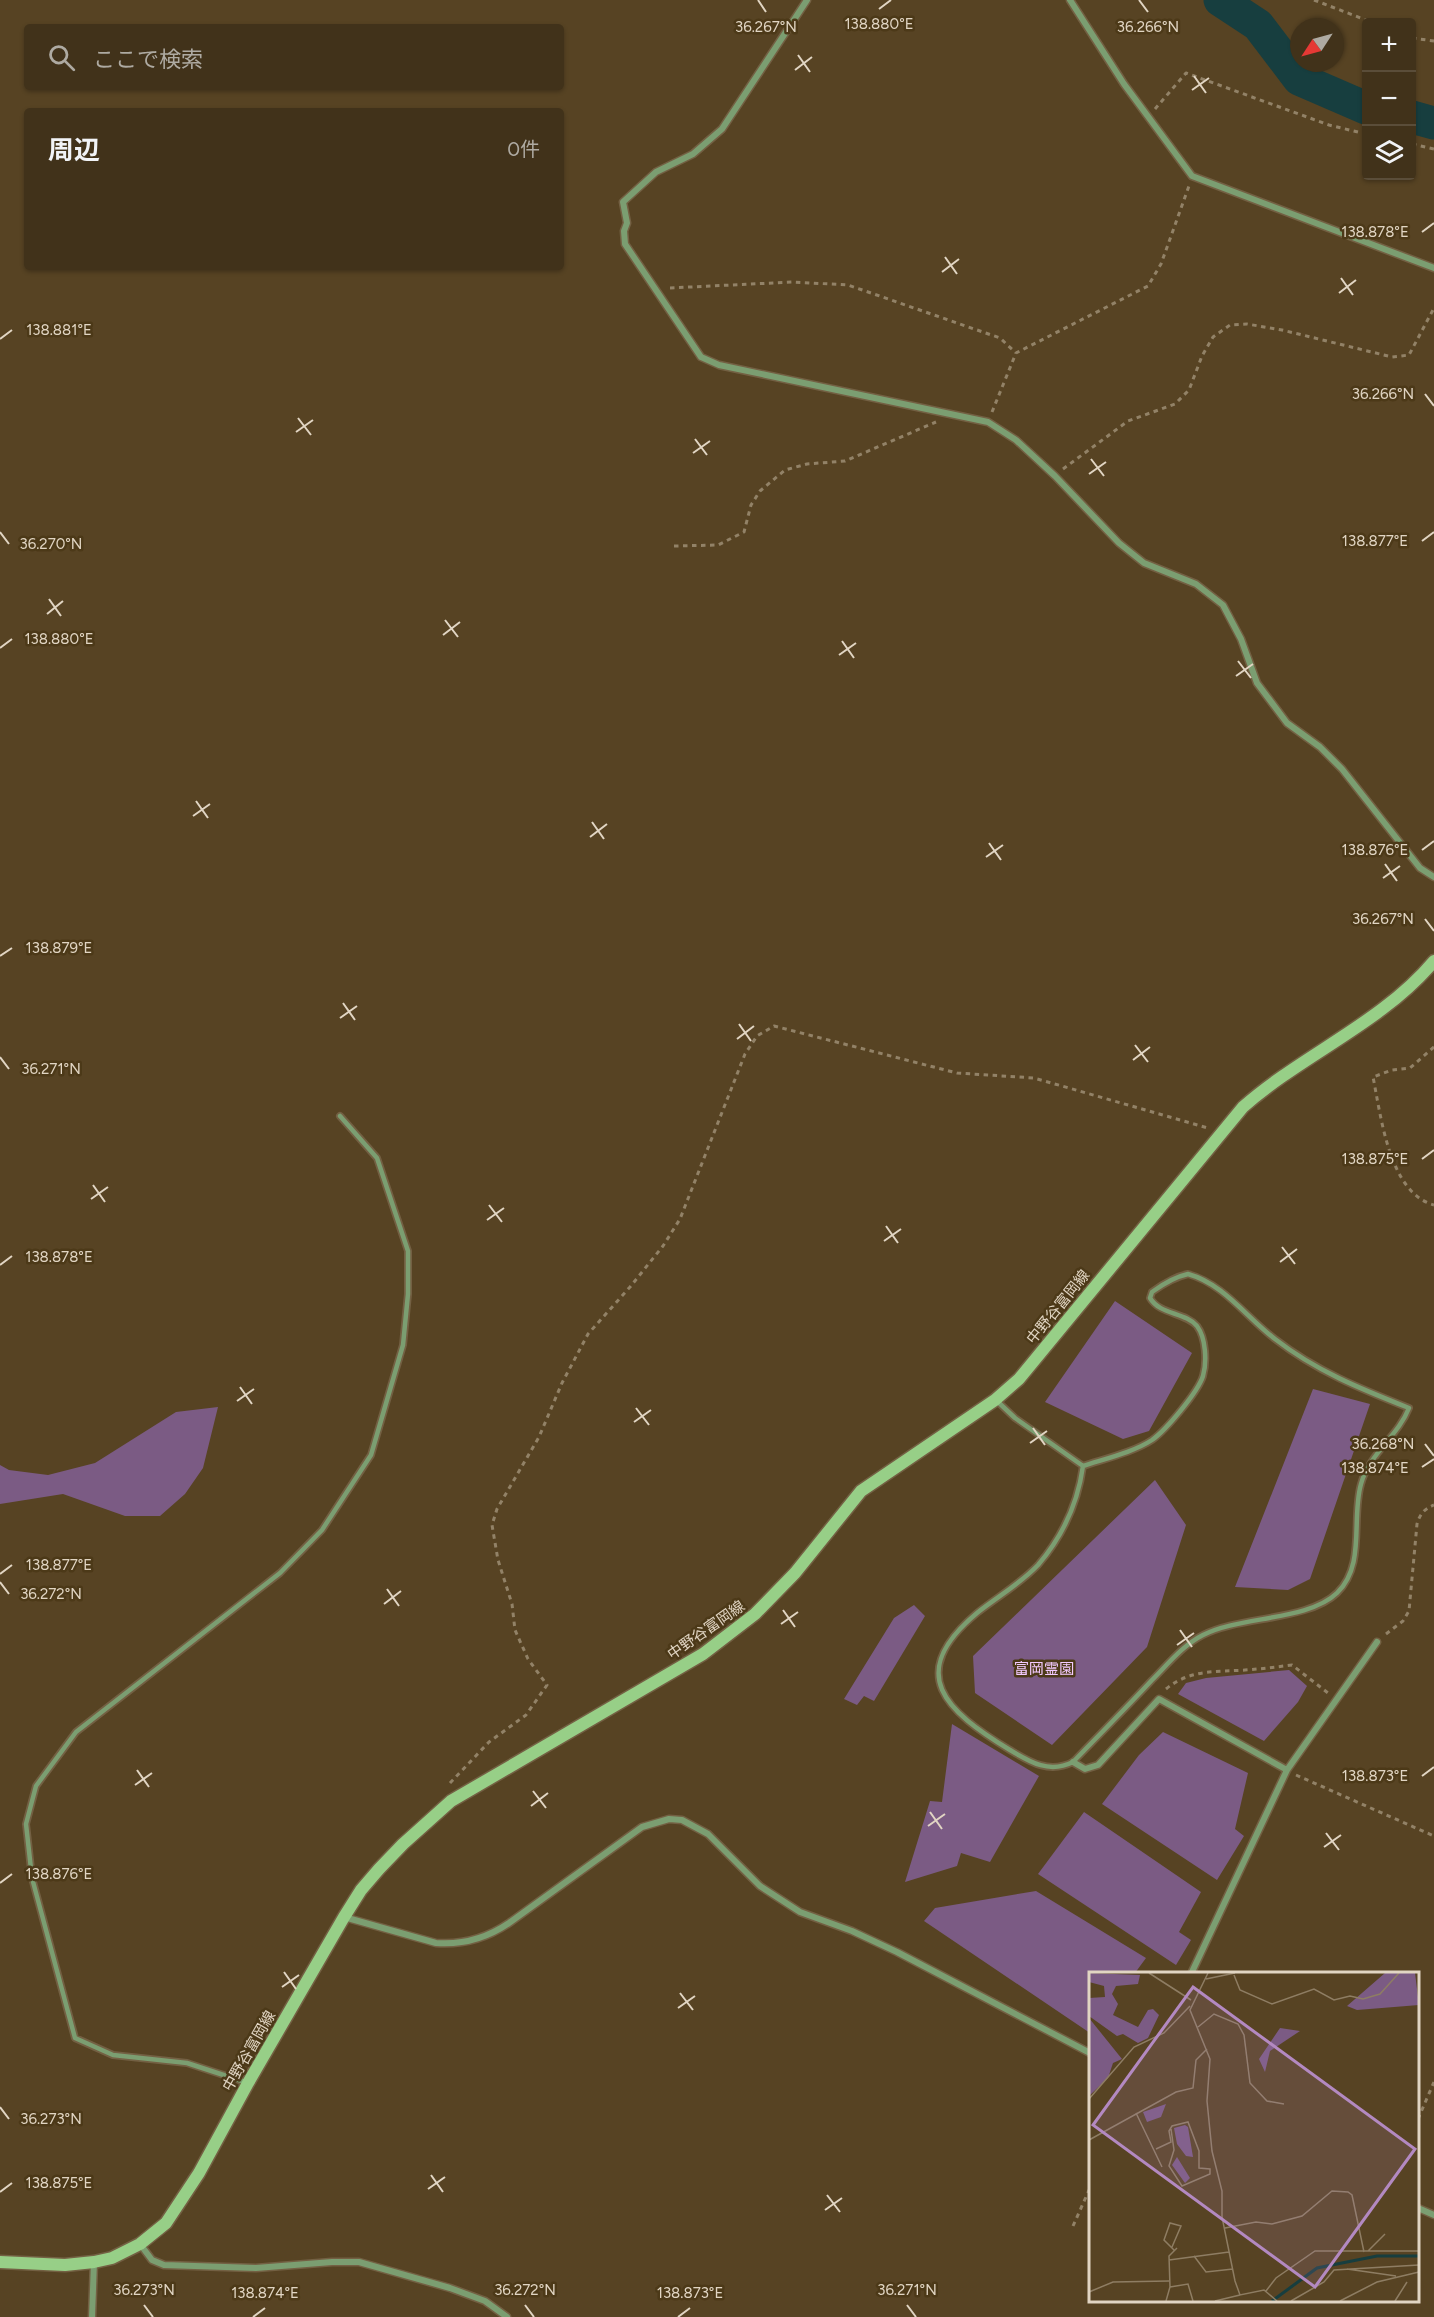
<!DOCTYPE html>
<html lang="ja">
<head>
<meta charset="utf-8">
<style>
  :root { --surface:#41321a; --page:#4c3e27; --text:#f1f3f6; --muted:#aeaaa2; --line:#5a4d39 }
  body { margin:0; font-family:Figtree,"Noto Sans JP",sans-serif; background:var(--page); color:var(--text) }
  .controls { position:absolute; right:18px; top:18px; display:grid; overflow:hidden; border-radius:6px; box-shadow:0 2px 4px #0004 }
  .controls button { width:54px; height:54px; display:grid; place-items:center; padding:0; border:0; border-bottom:2px solid var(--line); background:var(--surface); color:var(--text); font:30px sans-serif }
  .compass { position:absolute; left:1290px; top:18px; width:54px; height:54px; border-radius:50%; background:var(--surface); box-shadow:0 2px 4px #0004; rotate:234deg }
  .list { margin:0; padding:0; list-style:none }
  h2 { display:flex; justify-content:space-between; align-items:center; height:78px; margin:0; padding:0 24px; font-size:26px }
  h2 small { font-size:20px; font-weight:400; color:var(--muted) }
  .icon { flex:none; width:33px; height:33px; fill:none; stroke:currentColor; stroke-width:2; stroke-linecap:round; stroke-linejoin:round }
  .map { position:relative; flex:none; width:1434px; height:2317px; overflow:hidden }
  .search { position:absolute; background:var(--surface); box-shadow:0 2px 4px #0004; left:24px; top:24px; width:540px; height:66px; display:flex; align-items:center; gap:15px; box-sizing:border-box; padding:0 21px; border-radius:6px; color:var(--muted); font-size:22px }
  .panel { position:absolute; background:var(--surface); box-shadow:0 2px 4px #0004; left:24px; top:108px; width:540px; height:162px; border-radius:6px }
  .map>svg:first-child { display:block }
  .green { fill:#7b5b84 }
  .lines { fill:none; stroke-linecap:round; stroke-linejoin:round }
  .river { stroke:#173e3f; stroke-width:33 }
  .service-casing { stroke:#736043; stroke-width:8 }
  .minor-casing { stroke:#736043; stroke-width:9 }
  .secondary-casing { stroke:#736043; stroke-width:15 }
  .path { stroke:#928267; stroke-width:3; stroke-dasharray:4.5 4.5; stroke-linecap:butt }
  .service { stroke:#7b9e71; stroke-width:4.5 }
  .minor { stroke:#7b9e71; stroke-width:6 }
  .secondary { stroke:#97cf87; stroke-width:12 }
  .ticks { fill:none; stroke:#e1d5c3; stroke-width:2 }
  .labels { text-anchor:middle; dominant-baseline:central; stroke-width:5; stroke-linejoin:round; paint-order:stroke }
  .street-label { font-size:15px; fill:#e1d5c3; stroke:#4c3918 }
  .park-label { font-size:15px; fill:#f3caff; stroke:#4c3918 }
  .inset-river { fill:none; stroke:#173e3f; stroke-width:3 }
  .inset-road { fill:none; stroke:#8e7d63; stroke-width:1.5 }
  .view { fill:#b389c1; fill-opacity:0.15; stroke:#b389c1; stroke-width:3 }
  .inset-edge { fill:none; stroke:#e1d5c3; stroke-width:3 }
  .ticks-label { font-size:15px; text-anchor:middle; fill:#e1d5c3; stroke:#4c3918; stroke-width:5; stroke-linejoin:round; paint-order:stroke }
</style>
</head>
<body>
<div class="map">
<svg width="1434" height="2317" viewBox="0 0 1434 2317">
  <rect width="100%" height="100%" fill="#574323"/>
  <path class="green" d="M 1115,1301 L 1192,1353 L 1149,1431 L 1123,1439 L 1045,1402 Z
    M 1313,1389 L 1370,1404 L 1310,1579 L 1288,1590 L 1235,1587 Z
    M 218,1407 L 203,1468 L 185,1494 L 160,1516 L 125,1516 L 63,1494 L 0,1504 L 0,1465 L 9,1470 L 48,1475 L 95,1463 L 176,1412 Z
    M 1155,1480 L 1186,1525 L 1147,1647 L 1052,1745 L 975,1693 L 973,1656 Z
    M 914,1605 L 925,1616 L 874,1701 L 864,1696 L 857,1705 L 844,1699 L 894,1618 Z
    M 1289,1670 L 1307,1686 L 1298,1702 L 1264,1741 L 1178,1694 L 1186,1683 L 1206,1678 Z
    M 952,1724 L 1039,1776 L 990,1862 L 961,1853 L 957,1866 L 905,1882 L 930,1801 L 942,1802 Z
    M 1163,1732 L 1248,1773 L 1235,1829 L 1244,1836 L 1217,1880 L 1102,1804 L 1139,1755 Z
    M 1084,1812 L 1201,1892 L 1179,1932 L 1191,1940 L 1176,1965 L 1038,1874 Z
    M 1036,1891 L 1146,1958 L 1135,1973 L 1090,1974 L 1090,2033 L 924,1921 L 935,1908 Z"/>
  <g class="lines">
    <path class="river" d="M 1220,0 L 1258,25 L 1299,79 L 1366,108
      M 1412,117 L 1434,123"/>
    <defs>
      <path id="service" d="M 1188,1274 C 1224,1284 1246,1317 1275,1339 C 1316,1371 1361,1389 1409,1408 C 1398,1436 1369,1454 1361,1484 C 1351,1519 1366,1565 1337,1593 C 1308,1621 1239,1616 1203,1635 C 1183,1645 1167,1665 1152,1680 C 1126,1708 1099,1735 1073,1762 C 1049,1774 1030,1762 1010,1750 C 946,1711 904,1674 977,1613 C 997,1597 1020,1584 1038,1565 C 1062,1537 1078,1502 1083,1466 C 1104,1459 1134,1452 1152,1440 C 1166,1430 1198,1392 1203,1376 C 1207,1362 1206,1338 1197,1326 C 1185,1312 1160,1315 1150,1298 L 1152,1292 C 1163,1284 1174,1277 1188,1274 Z
        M 997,1401 L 1015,1418 L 1083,1466
        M 248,2083 L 187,2063 L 113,2055 L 75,2038 L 32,1878 L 26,1824 L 36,1786 L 76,1732 L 280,1573 L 322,1530 L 371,1455 L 403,1345 L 408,1294 L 408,1251 L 377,1158 L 340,1116"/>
      <path id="minor" d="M 807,0 L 722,129 L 693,154 L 656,172 L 623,202 L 627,223 L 624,231 L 625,244 L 701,357 L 719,365 L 988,422 L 1016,440 L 1055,476 L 1119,543 L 1144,563 L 1196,584 L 1223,605 L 1241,639 L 1257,683 L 1287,723 L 1320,747 L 1342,769 L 1420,868 L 1434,877
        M 1070,0 L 1124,84 L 1192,176 L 1434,268
        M 1073,1762 L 1085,1769 L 1098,1765 L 1159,1699 L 1287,1770
        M 344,1917 L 436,1943 C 463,1945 487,1938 509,1923 L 642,1827 L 669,1819 L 682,1820 L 708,1834 L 760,1886 L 800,1912 L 852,1931 L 897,1952 L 1090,2053
        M 1191,1974 L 1287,1770 L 1377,1642
        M 1418,2208 L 1434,2215
        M 140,2244 L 152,2260 L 164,2265 L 256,2268 L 332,2262 L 359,2262 L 450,2288 L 485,2301 L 507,2317
        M 92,2317 L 94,2262"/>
      <path id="secondary" d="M 0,2262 L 65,2265 L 94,2262 L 112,2258 L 140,2244 L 166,2223 L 199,2173 L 248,2083 L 344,1917 L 361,1890 L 379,1869 L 403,1844 L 451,1801 L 703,1654 L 755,1614 L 795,1573 L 861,1491 L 995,1400 L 1019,1379 L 1243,1107 C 1303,1054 1382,1023 1434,961"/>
    </defs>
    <use href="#service" class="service-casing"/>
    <use href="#minor" class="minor-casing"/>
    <use href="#secondary" class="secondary-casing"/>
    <path class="path" d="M 1314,0 L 1371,22
      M 1412,38 L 1434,41
      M 1155,109 L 1186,73 L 1329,125 L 1366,134
      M 1412,144 L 1434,149
      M 670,288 L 793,282 L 848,285 L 1000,338 L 1016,353
      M 992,412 L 1016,353 L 1148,286 L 1161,264 L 1189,186
      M 1063,469 L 1128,421 L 1175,404 L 1189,390 L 1202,356 L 1213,337 L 1230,325 L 1247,324 L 1282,330 L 1392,357 L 1409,355 L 1434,308
      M 674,546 L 718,545 L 744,532 L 751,505 L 760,491 L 785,470 L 807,464 L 845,461 L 936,422
      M 1434,1047 L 1410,1068 L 1392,1070 L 1373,1077 C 1381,1116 1389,1193 1434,1205
      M 1386,1634 L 1403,1621 L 1409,1611 L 1417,1524 C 1420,1514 1424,1509 1434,1505
      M 1166,1689 C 1190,1669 1216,1672 1245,1670 C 1261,1669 1276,1667 1292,1665 L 1328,1693
      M 1296,1775 L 1434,1836
      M 450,1783 L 489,1742 L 526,1715 L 547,1685 L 528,1659 L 515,1630 L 512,1604 L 498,1560 L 492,1525 L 497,1509 L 539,1437 L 562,1383 L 588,1334 L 630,1287 L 663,1246 L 680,1219 L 745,1054 L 757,1036 L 774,1026 L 957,1073 L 1034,1078 L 1208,1128
      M 1418,2119 L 1434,2082
      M 1073,2226 L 1090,2188"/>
    <use href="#service" class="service"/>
    <use href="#minor" class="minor"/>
    <use href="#secondary" class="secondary"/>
  </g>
  <path class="ticks" d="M 758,0 L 766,12M 1139,0 L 1148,12M 879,9 L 891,0M 798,55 L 810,72M 795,70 L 812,57M 1194,76 L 1206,93M 1192,90 L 1209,78M 1422,232 L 1434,223M 945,257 L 957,274M 942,272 L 959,259M 1341,278 L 1353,295M 1339,293 L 1356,280M 0,339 L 12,330M 1425,394 L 1434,406M 298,418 L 311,435M 296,432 L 313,420M 695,439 L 707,455M 693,453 L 710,441M 1091,459 L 1104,476M 1089,474 L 1106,462M 0,532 L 9,544M 1422,541 L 1434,532M 49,599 L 61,616M 47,614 L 63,601M 445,620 L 458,637M 443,635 L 460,622M 842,641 L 854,658M 0,648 L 12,639M 839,655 L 856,643M 1238,661 L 1251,678M 1236,676 L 1253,664M 196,801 L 208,818M 193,816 L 210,804M 592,822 L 604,839M 590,837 L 607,824M 989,843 L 1001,860M 1422,850 L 1434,841M 986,857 L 1003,845M 1385,864 L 1397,881M 1383,878 L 1400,866M 1425,919 L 1434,931M 0,956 L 12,948M 343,1003 L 355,1020M 340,1018 L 357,1006M 739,1024 L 751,1041M 737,1039 L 754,1026M 1135,1045 L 1148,1062M 0,1057 L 9,1069M 1133,1060 L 1150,1047M 1422,1159 L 1434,1150M 93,1185 L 105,1202M 91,1199 L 108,1187M 489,1205 L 502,1222M 487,1220 L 504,1208M 886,1226 L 898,1243M 884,1241 L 901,1229M 1282,1247 L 1295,1264M 1280,1262 L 1297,1249M 0,1265 L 12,1256M 240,1387 L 252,1404M 237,1401 L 254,1389M 636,1408 L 649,1425M 634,1422 L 651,1410M 1033,1428 L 1045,1445M 1030,1443 L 1047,1431M 1425,1444 L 1434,1456M 1422,1467 L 1434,1459M 0,1574 L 12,1565M 0,1582 L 9,1594M 387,1589 L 399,1606M 384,1604 L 401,1591M 783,1610 L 795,1627M 781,1624 L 798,1612M 1180,1630 L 1192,1647M 1177,1645 L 1194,1633M 137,1770 L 149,1787M 1422,1776 L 1434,1767M 135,1785 L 152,1773M 533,1791 L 546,1808M 531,1806 L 548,1793M 930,1812 L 942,1829M 928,1826 L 945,1814M 1326,1833 L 1339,1850M 1324,1847 L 1341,1835M 0,1883 L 12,1874M 284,1972 L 296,1989M 282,1987 L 299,1975M 680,1993 L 693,2010M 678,2008 L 695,1996M 0,2107 L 9,2119M 431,2175 L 443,2192M 428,2189 L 445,2177M 0,2192 L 12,2183M 827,2195 L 840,2212M 825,2210 L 842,2198M 144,2305 L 153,2317M 525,2305 L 534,2317M 907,2305 L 916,2317M 253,2317 L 265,2308M 678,2317 L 690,2308"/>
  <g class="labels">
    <g class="street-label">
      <text transform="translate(1058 1307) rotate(-51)">中野谷富岡線</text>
      <text transform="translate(706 1630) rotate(-35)">中野谷富岡線</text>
      <text transform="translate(249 2051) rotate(-60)">中野谷富岡線</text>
    </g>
    <g class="park-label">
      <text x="1044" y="1669">富岡霊園</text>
    </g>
  </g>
  <g transform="translate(1089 1972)">
    <rect width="330" height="330" fill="#574323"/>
    <path d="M 0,1 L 51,3 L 49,12 L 27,14 L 23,22 L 29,32 L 24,43 L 49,55 L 59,38 L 64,37 L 70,43 L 59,66 L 49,71 L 34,62 L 28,64 L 0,44 L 0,26 L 16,25 L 15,14 L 0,10 ZM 296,1 L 326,1 L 330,33 L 268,38 L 258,34 ZM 0,46 L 33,87 L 24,91 L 19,106 L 0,124 ZM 191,56 L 211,59 L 181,79 L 176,100 L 170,87 ZM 77,132 L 72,145 L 58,150 L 54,140 ZM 96,153 L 99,155 L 104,185 L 97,184 L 88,172 L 85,156 ZM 88,185 L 101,206 L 96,211 L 83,193 Z" fill="#7b5b84"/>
    <path class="inset-river" d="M 183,329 L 228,296 L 288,284 L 330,284"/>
    <path class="inset-road" d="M 60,1 L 102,28M 119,1 L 101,38 L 121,87 L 118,129 L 123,179 L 133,219 L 133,245 L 146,309 L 151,323 L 175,318 L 188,329M 145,3 L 151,18 L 183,32 L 225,17 L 245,28 L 261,24 L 274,27 L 291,22 L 310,1M 117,7 L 146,1M 109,55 L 125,42 L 149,52 L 155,63 L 161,111 L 178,129 L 195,132M 0,127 L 45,75 L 75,61 L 101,34M 47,141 L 73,195M 0,168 L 87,120 L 104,116 L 107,88 L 118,77M 67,177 L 82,170 L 80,159 L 83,154 L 99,150 L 110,179 L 110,196 L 121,197 L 121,202 L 93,214 L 80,194 L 85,178 L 82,157M 136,256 L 167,250 L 183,252 L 213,244 L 243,219 L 259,220 L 263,223 L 275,280M 83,275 L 92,254 L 81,251 L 75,268 L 85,278M 279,279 L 296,262M 105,284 L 117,300 L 144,297M 80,288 L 140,280M 258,297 L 307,304M 81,315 L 99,312 L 104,329M 177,319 L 187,306 L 226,279 L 330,279M 0,320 L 24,310 L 80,309M 77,329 L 81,315 L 80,284 L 88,276M 126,329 L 151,323M 202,329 L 235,310 L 245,298 L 330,293M 251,329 L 288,310 L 330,300M 306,329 L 318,310"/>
    <path class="view" d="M 104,15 L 326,177 L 226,315 L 4,153 Z"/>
    <rect width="330" height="330" class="inset-edge"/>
  </g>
  <g class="ticks-label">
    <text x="879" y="29">138.880°E</text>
    <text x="766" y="32">36.267°N</text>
    <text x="1148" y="32">36.266°N</text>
    <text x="1375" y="237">138.878°E</text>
    <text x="59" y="335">138.881°E</text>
    <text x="1383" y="399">36.266°N</text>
    <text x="1375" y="546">138.877°E</text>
    <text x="51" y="549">36.270°N</text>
    <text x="59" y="644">138.880°E</text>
    <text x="1375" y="855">138.876°E</text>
    <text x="1383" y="924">36.267°N</text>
    <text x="59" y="953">138.879°E</text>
    <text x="51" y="1074">36.271°N</text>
    <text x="1375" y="1164">138.875°E</text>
    <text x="59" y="1262">138.878°E</text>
    <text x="1383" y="1449">36.268°N</text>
    <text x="1375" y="1473">138.874°E</text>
    <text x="59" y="1570">138.877°E</text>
    <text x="51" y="1599">36.272°N</text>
    <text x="1375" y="1781">138.873°E</text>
    <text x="59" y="1879">138.876°E</text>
    <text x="51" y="2124">36.273°N</text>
    <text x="59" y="2188">138.875°E</text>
    <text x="144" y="2295">36.273°N</text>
    <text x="525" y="2295">36.272°N</text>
    <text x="907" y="2295">36.271°N</text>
    <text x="265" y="2298">138.874°E</text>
    <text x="690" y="2298">138.873°E</text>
  </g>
</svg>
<div class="controls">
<button>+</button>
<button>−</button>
<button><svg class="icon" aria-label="layers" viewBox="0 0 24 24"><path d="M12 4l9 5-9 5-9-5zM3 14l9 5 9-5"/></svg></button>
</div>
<svg class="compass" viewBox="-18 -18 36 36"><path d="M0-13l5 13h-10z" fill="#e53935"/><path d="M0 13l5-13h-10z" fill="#aeaaa2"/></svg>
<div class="search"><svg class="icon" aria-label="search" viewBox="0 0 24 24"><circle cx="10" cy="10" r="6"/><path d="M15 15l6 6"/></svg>ここで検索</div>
<section class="panel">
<h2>周辺<small>0件</small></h2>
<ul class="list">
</ul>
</section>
</div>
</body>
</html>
